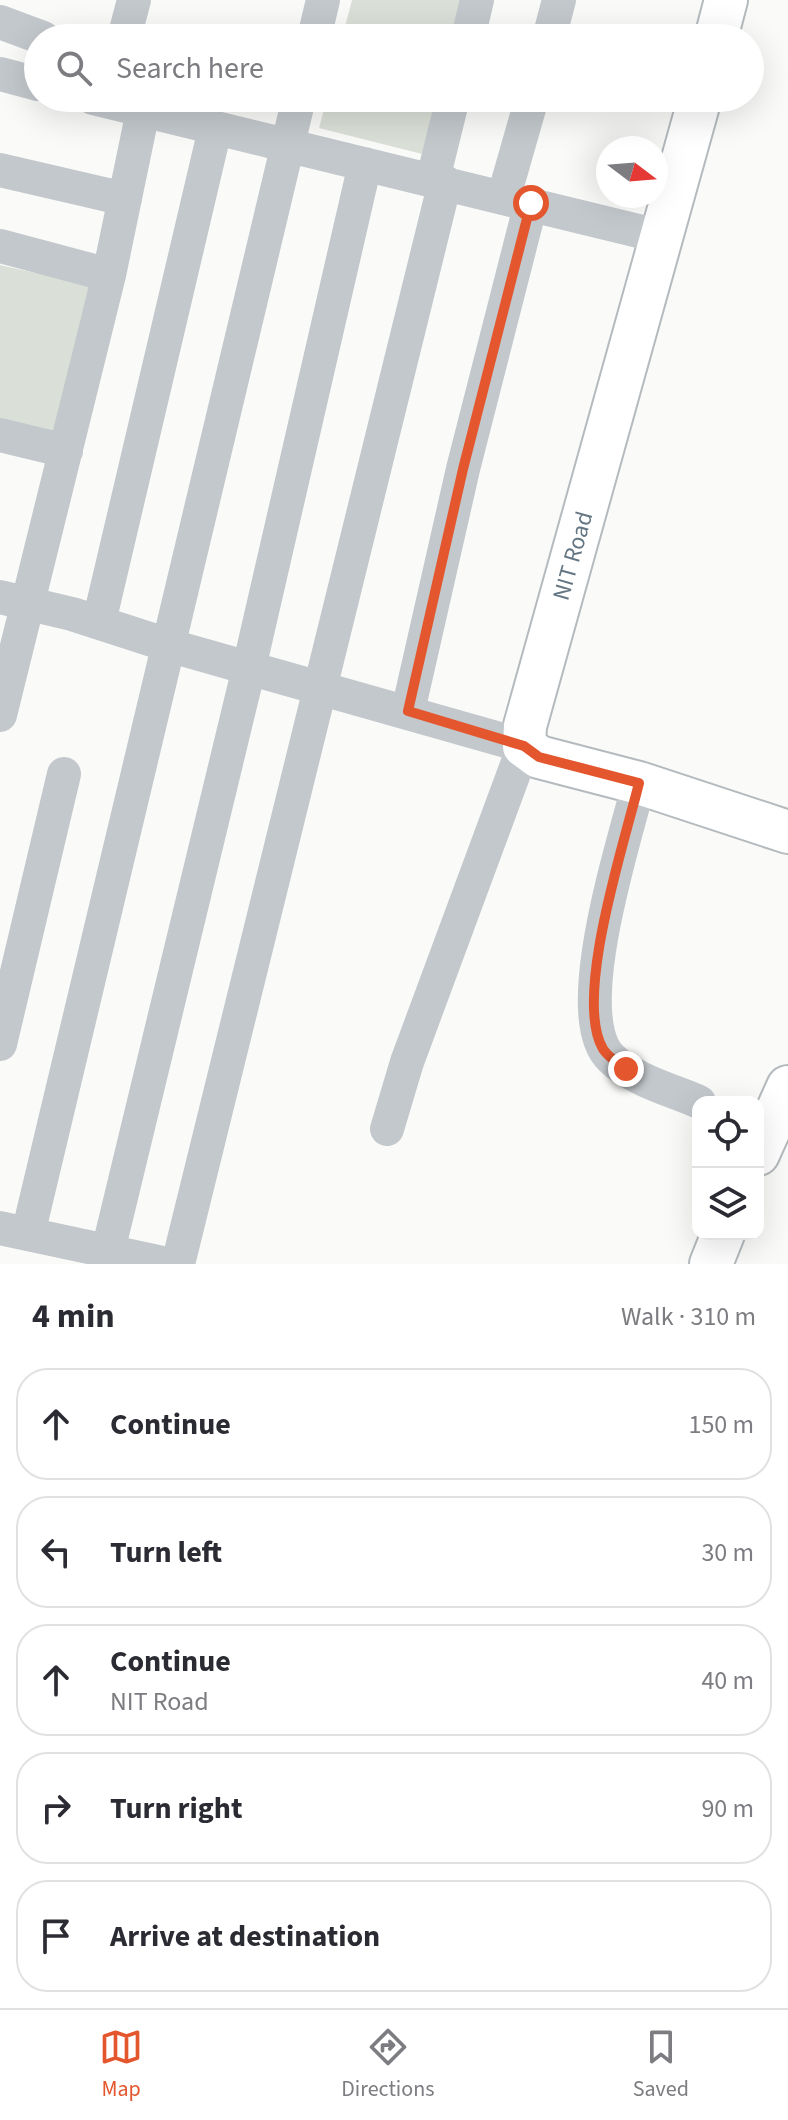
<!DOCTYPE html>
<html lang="en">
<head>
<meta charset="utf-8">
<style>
  :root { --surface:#fff; --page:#f7f7f7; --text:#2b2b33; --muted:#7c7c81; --line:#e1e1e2; --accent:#e4572e }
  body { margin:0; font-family:"Source Sans 3",sans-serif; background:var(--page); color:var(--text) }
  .controls { position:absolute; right:24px; bottom:24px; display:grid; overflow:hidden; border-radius:16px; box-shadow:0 8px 32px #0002 }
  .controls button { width:72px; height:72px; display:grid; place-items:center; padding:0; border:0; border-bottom:2px solid var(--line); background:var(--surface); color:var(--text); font:40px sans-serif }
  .compass { position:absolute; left:596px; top:136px; width:72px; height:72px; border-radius:50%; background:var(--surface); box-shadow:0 8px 32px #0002; rotate:106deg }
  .stop { position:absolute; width:24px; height:24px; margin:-18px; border:6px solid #e4572e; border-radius:50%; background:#fff }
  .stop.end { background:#e4572e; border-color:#fff; box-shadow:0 2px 8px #0008 }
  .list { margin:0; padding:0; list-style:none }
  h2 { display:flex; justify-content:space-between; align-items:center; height:104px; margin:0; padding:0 32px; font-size:34px }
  h2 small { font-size:26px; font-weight:400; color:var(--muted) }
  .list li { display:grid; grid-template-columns:52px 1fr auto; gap:24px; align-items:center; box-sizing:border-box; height:112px; margin:0 16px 16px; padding:0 16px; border:2px solid var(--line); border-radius:32px }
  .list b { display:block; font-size:30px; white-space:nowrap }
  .list p { margin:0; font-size:26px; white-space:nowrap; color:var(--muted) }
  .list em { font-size:26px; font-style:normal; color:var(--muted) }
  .icon { flex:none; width:44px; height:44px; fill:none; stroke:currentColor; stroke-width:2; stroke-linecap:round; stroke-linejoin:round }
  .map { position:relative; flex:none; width:788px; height:1264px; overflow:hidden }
  .search { position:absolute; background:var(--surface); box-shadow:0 8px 32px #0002; left:24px; right:24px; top:24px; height:88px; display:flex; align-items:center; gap:20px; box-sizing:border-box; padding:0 28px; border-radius:44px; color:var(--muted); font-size:30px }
  .sheet { height:744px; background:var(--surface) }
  nav { display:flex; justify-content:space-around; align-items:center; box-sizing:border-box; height:112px; border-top:2px solid var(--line); background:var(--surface); font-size:22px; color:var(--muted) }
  nav a { display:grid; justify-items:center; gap:4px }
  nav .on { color:var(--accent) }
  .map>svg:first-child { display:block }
  .green { fill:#dadfd7 }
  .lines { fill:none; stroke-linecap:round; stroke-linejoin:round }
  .major-casing { stroke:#b5babe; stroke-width:46 }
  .minor { stroke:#c3c8cc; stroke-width:34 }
  .major { stroke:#fff; stroke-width:42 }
  .route { stroke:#e4572e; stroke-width:10 }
  .labels { text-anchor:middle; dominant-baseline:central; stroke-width:8; stroke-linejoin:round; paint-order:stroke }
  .street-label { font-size:24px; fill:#657683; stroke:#fff }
</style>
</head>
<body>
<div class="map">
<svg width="788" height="1264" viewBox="0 0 788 1264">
  <rect width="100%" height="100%" fill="#fafaf8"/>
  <path class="green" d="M 352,0 L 470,0 L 460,38 L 342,38 Z
    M 327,98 L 445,98 L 430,156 L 319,128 Z
    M 0,265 L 98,287 L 63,441 L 0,425 Z"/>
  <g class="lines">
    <defs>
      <path id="major" d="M 716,38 L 726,0
        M 700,98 L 525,726 L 524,746 L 539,757 L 639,783 L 788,832
        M 758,1154 L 788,1087
        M 711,1264 L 723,1234"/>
    </defs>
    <use href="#major" class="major-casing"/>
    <path class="minor" d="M 0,22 L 43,38
      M 124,38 L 134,0
      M 314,38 L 323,0
      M 468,38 L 477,0
      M 549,38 L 559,0
      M 0,74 L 38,84
      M 93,98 L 663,237
      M 0,170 L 125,199
      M 433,179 L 453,98
      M 504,196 L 532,98
      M 0,246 L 109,275
      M 0,435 L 66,451
      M 0,597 L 72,614 L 171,646 L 524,746 L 407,1062 L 387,1129
      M 99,622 L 215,129
      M 408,711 L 463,469 L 531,203
      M 0,715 L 109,275 L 143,111
      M 639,783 C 625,840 567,1015 611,1058 C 633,1080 672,1090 699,1102
      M 0,1044 L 64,774
      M 0,1228 L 168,1264
      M 28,1234 L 299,98
      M 108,1251 L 249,668 L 365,164
      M 178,1264 L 445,182"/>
    <use href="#major" class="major"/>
  </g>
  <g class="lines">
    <path class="route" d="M 531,203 L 463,469 L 408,711 L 524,746 L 539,757 L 639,783 C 625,841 573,998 603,1049 C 609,1058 618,1063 626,1069"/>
  </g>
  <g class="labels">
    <g class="street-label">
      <text transform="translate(573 556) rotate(-74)">NIT Road</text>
    </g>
  </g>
</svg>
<div class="controls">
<button><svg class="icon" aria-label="locate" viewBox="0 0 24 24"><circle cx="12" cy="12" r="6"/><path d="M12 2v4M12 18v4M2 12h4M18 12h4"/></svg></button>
<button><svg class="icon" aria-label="layers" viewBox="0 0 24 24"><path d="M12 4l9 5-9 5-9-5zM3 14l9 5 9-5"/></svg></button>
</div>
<svg class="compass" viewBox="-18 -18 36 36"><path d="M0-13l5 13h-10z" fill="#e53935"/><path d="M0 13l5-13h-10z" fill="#7c7c81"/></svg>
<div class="stop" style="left:531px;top:203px"></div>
<div class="stop end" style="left:626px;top:1069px"></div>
<div class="search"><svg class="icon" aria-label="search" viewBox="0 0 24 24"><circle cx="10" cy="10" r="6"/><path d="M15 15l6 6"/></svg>Search here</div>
</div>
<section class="sheet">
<h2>4 min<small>Walk · 310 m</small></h2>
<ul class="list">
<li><svg class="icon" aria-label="ahead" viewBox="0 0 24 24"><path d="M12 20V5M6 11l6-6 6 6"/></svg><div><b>Continue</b></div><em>150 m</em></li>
<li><svg class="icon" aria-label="left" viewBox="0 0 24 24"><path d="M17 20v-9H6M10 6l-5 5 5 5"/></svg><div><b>Turn left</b></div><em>30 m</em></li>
<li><svg class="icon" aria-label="ahead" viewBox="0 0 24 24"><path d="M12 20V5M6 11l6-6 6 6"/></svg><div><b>Continue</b><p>NIT Road</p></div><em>40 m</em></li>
<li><svg class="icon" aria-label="right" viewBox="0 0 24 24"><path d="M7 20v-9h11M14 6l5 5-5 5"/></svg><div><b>Turn right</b></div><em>90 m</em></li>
<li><svg class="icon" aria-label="arrive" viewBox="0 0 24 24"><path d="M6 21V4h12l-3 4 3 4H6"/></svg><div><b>Arrive at destination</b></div></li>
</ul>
</section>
<nav>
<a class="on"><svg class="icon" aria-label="map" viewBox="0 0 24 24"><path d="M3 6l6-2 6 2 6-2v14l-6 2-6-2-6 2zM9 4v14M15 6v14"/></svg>Map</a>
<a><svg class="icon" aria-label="directions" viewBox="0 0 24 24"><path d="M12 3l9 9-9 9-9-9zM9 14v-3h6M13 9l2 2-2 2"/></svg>Directions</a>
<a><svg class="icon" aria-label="saved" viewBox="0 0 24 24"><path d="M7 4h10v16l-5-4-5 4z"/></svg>Saved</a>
</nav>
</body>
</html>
